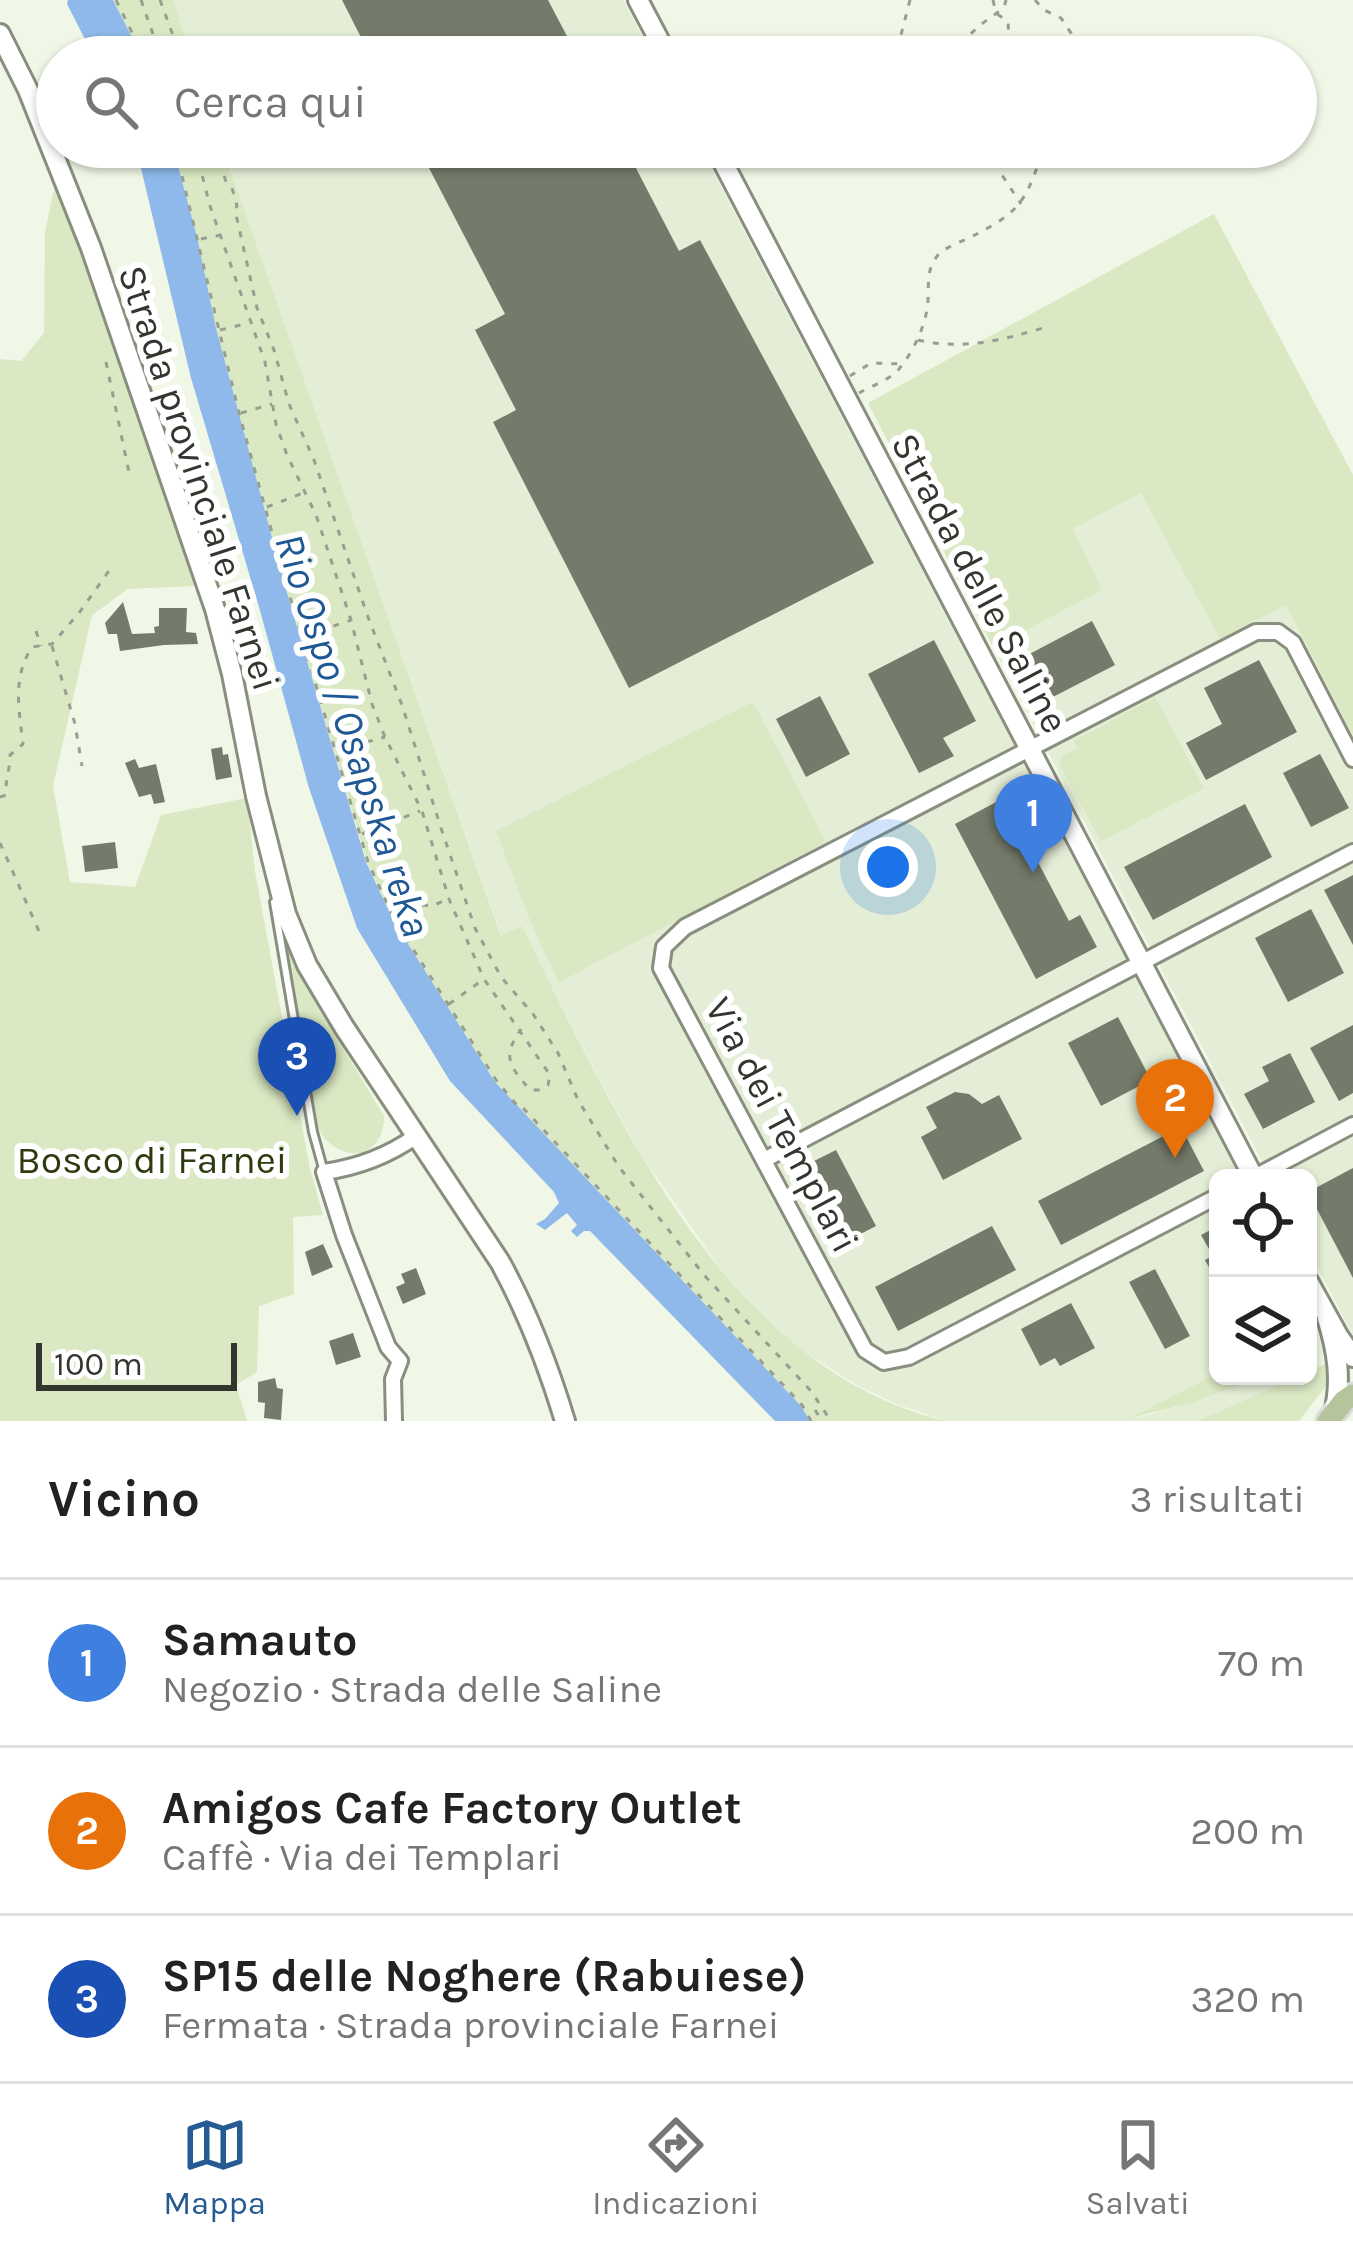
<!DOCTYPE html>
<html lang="it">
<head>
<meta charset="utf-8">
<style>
  :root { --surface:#fff; --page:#f2f2f2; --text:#222; --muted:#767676; --line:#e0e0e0; --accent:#255a93 }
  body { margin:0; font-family:Karla,sans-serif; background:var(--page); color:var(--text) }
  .controls { position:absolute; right:36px; bottom:36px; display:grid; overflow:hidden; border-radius:18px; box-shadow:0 3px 9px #0004 }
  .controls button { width:108px; height:108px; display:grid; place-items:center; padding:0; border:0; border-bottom:3px solid var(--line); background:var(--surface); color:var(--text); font:60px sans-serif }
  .scale { position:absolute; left:36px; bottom:30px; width:201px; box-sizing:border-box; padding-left:12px; border:6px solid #33362f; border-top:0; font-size:33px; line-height:42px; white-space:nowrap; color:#33362f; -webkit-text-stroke:9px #fff; paint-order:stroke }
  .you { position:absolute; left:888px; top:867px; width:42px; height:42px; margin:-30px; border:9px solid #fff; border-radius:50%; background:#1a73e8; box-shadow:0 0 0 18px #1a73e833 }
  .badge { display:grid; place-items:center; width:78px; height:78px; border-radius:50%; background:var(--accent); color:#fff; font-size:39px; font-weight:700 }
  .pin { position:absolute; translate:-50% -99px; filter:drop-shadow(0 3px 6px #0008) }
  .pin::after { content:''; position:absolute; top:63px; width:42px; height:36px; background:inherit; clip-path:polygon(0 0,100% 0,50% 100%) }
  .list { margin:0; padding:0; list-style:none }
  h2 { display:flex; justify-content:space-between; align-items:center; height:156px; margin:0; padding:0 48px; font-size:51px }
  h2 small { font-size:39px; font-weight:400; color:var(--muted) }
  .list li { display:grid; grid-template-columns:78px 1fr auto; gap:36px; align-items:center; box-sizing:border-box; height:168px; padding:0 48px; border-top:3px solid var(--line) }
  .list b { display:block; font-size:45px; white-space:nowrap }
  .list p { margin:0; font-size:39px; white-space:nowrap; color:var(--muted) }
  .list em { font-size:39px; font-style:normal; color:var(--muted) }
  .icon { flex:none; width:66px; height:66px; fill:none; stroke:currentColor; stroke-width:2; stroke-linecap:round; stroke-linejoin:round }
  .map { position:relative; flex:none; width:1353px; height:1421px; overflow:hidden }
  .search { position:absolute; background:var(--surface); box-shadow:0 3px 9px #0004; left:36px; right:36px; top:36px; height:132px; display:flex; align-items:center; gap:30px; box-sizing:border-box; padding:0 42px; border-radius:66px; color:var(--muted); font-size:45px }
  .sheet { height:660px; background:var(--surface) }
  nav { display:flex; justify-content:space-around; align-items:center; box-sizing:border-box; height:168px; border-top:3px solid var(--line); background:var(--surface); font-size:33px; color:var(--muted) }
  nav a { display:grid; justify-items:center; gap:6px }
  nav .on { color:var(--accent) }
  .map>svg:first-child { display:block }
  .built { fill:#e4edd5; fill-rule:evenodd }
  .green { fill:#dae8c3 }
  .water { fill:#8eb9ea }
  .building { fill:#757b6b }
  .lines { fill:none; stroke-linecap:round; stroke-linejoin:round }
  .lane-casing { stroke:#898f7f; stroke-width:12 }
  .street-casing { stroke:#898f7f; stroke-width:20 }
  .secondary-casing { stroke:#898f7f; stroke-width:24 }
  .primary-casing { stroke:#dadbda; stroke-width:27 }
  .path { stroke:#989e91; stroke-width:3; stroke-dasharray:6 9; stroke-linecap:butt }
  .lane { stroke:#fff; stroke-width:6 }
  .street { stroke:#fff; stroke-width:14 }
  .secondary { stroke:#fff; stroke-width:18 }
  .primary { stroke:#b6c49d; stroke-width:21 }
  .labels { text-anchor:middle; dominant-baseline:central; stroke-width:12; stroke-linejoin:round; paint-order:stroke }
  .street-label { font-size:39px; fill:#33362f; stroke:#fff }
  .park-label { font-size:39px; fill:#2e3b0f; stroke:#fff }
  .water-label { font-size:42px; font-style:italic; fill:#1f5994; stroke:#fff }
</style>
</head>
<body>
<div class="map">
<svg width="1353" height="1421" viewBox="0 0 1353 1421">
  <rect width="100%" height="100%" fill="#f0f7e6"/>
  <path class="built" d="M 174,0 L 623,0 L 653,57 L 190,57 Z
    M 222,147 L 700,147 L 1241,1178 L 1218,1178 L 1218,1373 L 1134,1416 L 1140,1417 L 1191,1403 L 1264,1376 L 1298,1376 L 1198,1421 L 946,1421 L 897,1404 L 857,1385 L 800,1349 L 763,1317 L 721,1269 L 642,1156 L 600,1081 L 522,927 L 502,937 ZM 752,703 L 560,981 L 530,921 L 497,831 Z
    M 1142,493 L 1220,639 L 1286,605 L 1353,735 L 1353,1335 L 1308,1249 L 1308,1178 L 1271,1178 L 993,647 L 1101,590 L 1073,529 Z"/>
  <path class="green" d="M 113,0 L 174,0 L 190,57 L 142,57 Z
    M 173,147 L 222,147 L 501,936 L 522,926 C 613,1109 725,1370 946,1421 L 810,1421 L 801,1406 L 495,1082 L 393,920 L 367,862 L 285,586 L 216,328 L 197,237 Z
    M 55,184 L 81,251 L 196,586 L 128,589 L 92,615 L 53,786 L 70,882 L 135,887 L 161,815 L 247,798 L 255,871 L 310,1169 L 323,1215 L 293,1217 L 294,1294 L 259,1306 L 257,1372 L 236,1385 L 247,1421 L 0,1421 L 0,359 L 21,361 L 44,333 L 45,232 Z
    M 1214,214 L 1353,475 L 1353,735 L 1286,605 L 1220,639 L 1141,493 L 1073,529 L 1102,590 L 993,647 L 868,403 Z
    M 1155,697 L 1204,788 L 1101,841 L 1060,765 L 1061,756 L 1077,749 L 1074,741 Z
    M 753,702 L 826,842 L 559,982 L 530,921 L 496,831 Z
    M 288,947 L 311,994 L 384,1116 C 385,1159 340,1166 319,1130 L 285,948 Z
    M 1332,1361 L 1325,1387 L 1299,1421 L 1198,1421 L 1298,1376 L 1308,1376 L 1308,1372 Z
    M 1218,1373 L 1218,1376 L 1264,1376 L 1191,1403 L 1130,1418 Z"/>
  <path class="water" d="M 68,0 L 113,0 L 142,57 L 94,57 L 67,4 Z
    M 136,147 L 173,147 L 197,237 L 216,328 L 285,586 L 366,862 L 393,920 L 495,1082 L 801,1406 L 810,1421 L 775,1421 L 590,1231 L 584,1231 L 577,1237 L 571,1231 L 577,1225 L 567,1213 L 545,1230 L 536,1224 L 545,1219 L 559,1203 L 554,1192 L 450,1081 L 357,928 L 309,788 L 259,607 L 191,378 Z"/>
  <path class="building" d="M 342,0 L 548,0 L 578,57 L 371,57 Z
    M 418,147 L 625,147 L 679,251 L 700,240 L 874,563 L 629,688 L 493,422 L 516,410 L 475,330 L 505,314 Z
    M 123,602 L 132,634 L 155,633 L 154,627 L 159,626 L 159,608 L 187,608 L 186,632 L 196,633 L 198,644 L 164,645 L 120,651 L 117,634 L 108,634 L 105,623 Z
    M 1092,621 L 1115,665 L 1049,699 L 1044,690 L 1037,693 L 1020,659 Z
    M 934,640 L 976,721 L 943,738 L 954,756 L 919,773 L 868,674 Z
    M 1259,660 L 1297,732 L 1206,780 L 1186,743 L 1222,724 L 1204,688 Z
    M 820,696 L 850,754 L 806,777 L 776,719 Z
    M 222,747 L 223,755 L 228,754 L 232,777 L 216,780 L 211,749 Z
    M 1320,754 L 1349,808 L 1311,827 L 1283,773 Z
    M 135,759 L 139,768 L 156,764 L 165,802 L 154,804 L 151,794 L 139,797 L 125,763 Z
    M 1015,792 L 1032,824 L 1021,830 L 1069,921 L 1080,915 L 1097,947 L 1036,979 L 955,824 Z
    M 1245,804 L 1272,857 L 1153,920 L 1124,867 Z
    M 115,842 L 118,868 L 85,872 L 82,846 Z
    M 1353,875 L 1353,945 L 1324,890 Z
    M 1311,909 L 1344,973 L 1288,1002 L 1255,938 Z
    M 1118,1017 L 1151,1080 L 1101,1106 L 1068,1043 Z
    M 1353,1025 L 1353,1093 L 1339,1101 L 1310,1048 Z
    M 1290,1053 L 1315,1102 L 1263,1129 L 1244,1094 L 1269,1081 L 1262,1067 Z
    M 955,1092 L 969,1094 L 982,1104 L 999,1095 L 1022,1139 L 943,1180 L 921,1137 L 937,1128 L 926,1107 Z
    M 1181,1127 L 1204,1171 L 1061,1245 L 1038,1201 Z
    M 836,1150 L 876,1226 L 837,1246 L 803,1177 L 810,1163 Z
    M 1353,1168 L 1353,1278 L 1308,1192 Z
    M 992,1226 L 1016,1270 L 898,1331 L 875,1287 Z
    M 1218,1226 L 1218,1284 L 1205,1260 L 1213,1256 L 1201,1235 Z
    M 323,1244 L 333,1267 L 312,1276 L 305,1252 Z
    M 416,1268 L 426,1294 L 403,1304 L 396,1287 L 405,1283 L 401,1274 Z
    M 1155,1269 L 1190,1336 L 1165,1349 L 1129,1282 Z
    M 1071,1303 L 1095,1348 L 1060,1366 L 1055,1358 L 1040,1366 L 1021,1329 Z
    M 353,1333 L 361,1357 L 336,1365 L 329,1341 Z
    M 275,1378 L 277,1388 L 283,1389 L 281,1420 L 264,1418 L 265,1403 L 258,1402 L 258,1382 Z"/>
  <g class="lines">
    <defs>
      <path id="lane" d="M 274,902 L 313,1132 L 324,1172"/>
      <path id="street" d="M 764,1160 L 1353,852
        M 1253,1178 L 1353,1125
        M 1218,1196 L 909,1357 L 884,1362 L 865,1350 L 661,968 L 664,947 L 685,927 L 1256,632 L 1278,632 L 1293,643 L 1353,759
        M 394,1421 L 393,1379 L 400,1361 L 388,1347 L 383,1334 L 344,1235 L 324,1172 C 359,1167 388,1156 416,1136"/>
      <path id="secondary" d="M 638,0 L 668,57
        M 0,34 L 28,90 L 91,248 L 215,609 L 232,674 L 256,796 L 286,914 L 307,965 L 344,1027 L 500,1262 C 528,1313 548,1365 565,1421
        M 715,147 L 1254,1178
        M 1308,1281 L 1339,1337 L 1353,1357
        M 1327,1318 C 1337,1350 1342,1380 1334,1413"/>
      <path id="primary" d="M 1328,1421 L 1344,1401 L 1353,1395"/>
    </defs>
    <use href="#lane" class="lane-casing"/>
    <use href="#street" class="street-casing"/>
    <use href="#secondary" class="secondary-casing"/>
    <use href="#primary" class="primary-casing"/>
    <path class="path" d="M 116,0 L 144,57
      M 141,0 L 161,57
      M 160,0 L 181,57
      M 993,0 L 996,13 L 1008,22 L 1010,57
      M 1035,0 L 1044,10 L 1061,18 L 1087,57
      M 881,57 L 901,35 L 910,0
      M 903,57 L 909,55 L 932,57
      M 952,57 C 967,34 982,23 1004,8 L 1006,0
      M 175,147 L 239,413 L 287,587 L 368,862 L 394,919 L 496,1080 L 520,1109 L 523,1108 L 802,1405 L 811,1421
      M 195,147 L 210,206 L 265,362 L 276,424 L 287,455 L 316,515 L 351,620 L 372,704 L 385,737 L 422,811 L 449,899 L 484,979 L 550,1075 L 548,1085 L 540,1090 L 530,1090 C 510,1066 501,1058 521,1029
      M 216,147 L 226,182 L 232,188 L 237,206 L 235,210 L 257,308 L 274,350 L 289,404 L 314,460 L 368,617 L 402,705 L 441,828 L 475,928 L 501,977 L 533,1014 L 558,1053 L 578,1100 L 619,1167 L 704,1275 L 811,1391 L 831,1421
      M 998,147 L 998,169 L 1021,204
      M 201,239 L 221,235
      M 220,330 L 249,323
      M 918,340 C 963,350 999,341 1043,328
      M 106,362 L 130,477
      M 850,376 L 871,363 L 902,364
      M 859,393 C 871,386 890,380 899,369 C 914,351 927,323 928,300 C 929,284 926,269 938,255 C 945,247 961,242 971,237 C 1022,211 1026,201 1044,147
      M 241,413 L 272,404
      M 267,507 L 303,493
      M 36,631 L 41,646
      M 305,636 L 351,620
      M 52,646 L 75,724 L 82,766
      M 338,750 L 385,737
      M 0,797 L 6,795 C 5,779 10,771 10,755 L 23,744 C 19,709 12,678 32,647 L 52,644 L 79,613 L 111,568
      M 362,834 L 420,811
      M 0,843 L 42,938
      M 395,918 L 422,905 L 433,906 L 447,899
      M 449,1004 L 484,979
      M 815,1410 L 822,1421"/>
    <use href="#lane" class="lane"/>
    <use href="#street" class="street"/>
    <use href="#secondary" class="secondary"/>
    <use href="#primary" class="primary"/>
  </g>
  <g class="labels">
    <g class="street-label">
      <text transform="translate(199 478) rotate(72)">Strada provinciale Farnei</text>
      <text transform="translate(980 583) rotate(62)">Strada delle Saline</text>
      <text transform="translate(782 1125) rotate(62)">Via dei Templari</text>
    </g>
    <g class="park-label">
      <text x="152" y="1160">Bosco di Farnei</text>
    </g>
    <g class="water-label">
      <text transform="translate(353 735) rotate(72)">Rio Ospo / Osapska reka</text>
    </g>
  </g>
</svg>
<div class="controls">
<button><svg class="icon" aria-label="locate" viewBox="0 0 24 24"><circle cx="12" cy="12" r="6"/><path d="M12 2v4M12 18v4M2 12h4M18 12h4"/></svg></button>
<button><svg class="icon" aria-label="layers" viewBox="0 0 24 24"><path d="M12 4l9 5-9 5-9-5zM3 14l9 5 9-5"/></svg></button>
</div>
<div class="scale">100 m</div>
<div class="you"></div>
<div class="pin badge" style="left:1033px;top:873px;background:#3f7fe0">1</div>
<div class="pin badge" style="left:1175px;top:1158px;background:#e8710a">2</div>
<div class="pin badge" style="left:297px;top:1116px;background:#1a4fb4">3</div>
<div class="search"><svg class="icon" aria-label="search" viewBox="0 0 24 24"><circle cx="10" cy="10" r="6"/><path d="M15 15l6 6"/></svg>Cerca qui</div>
</div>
<section class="sheet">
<h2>Vicino<small>3 risultati</small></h2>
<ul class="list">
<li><span class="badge" style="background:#3f7fe0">1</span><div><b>Samauto</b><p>Negozio · Strada delle Saline</p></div><em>70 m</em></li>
<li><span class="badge" style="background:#e8710a">2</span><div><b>Amigos Cafe Factory Outlet</b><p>Caffè · Via dei Templari</p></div><em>200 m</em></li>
<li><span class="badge" style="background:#1a4fb4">3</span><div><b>SP15 delle Noghere (Rabuiese)</b><p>Fermata · Strada provinciale Farnei</p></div><em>320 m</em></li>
</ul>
</section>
<nav>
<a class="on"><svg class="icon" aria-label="map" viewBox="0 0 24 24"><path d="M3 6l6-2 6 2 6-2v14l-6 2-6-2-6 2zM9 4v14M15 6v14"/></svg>Mappa</a>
<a><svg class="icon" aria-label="directions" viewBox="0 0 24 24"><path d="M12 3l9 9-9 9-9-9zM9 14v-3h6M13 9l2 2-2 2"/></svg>Indicazioni</a>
<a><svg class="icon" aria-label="saved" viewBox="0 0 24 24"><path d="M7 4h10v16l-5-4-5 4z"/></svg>Salvati</a>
</nav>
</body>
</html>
